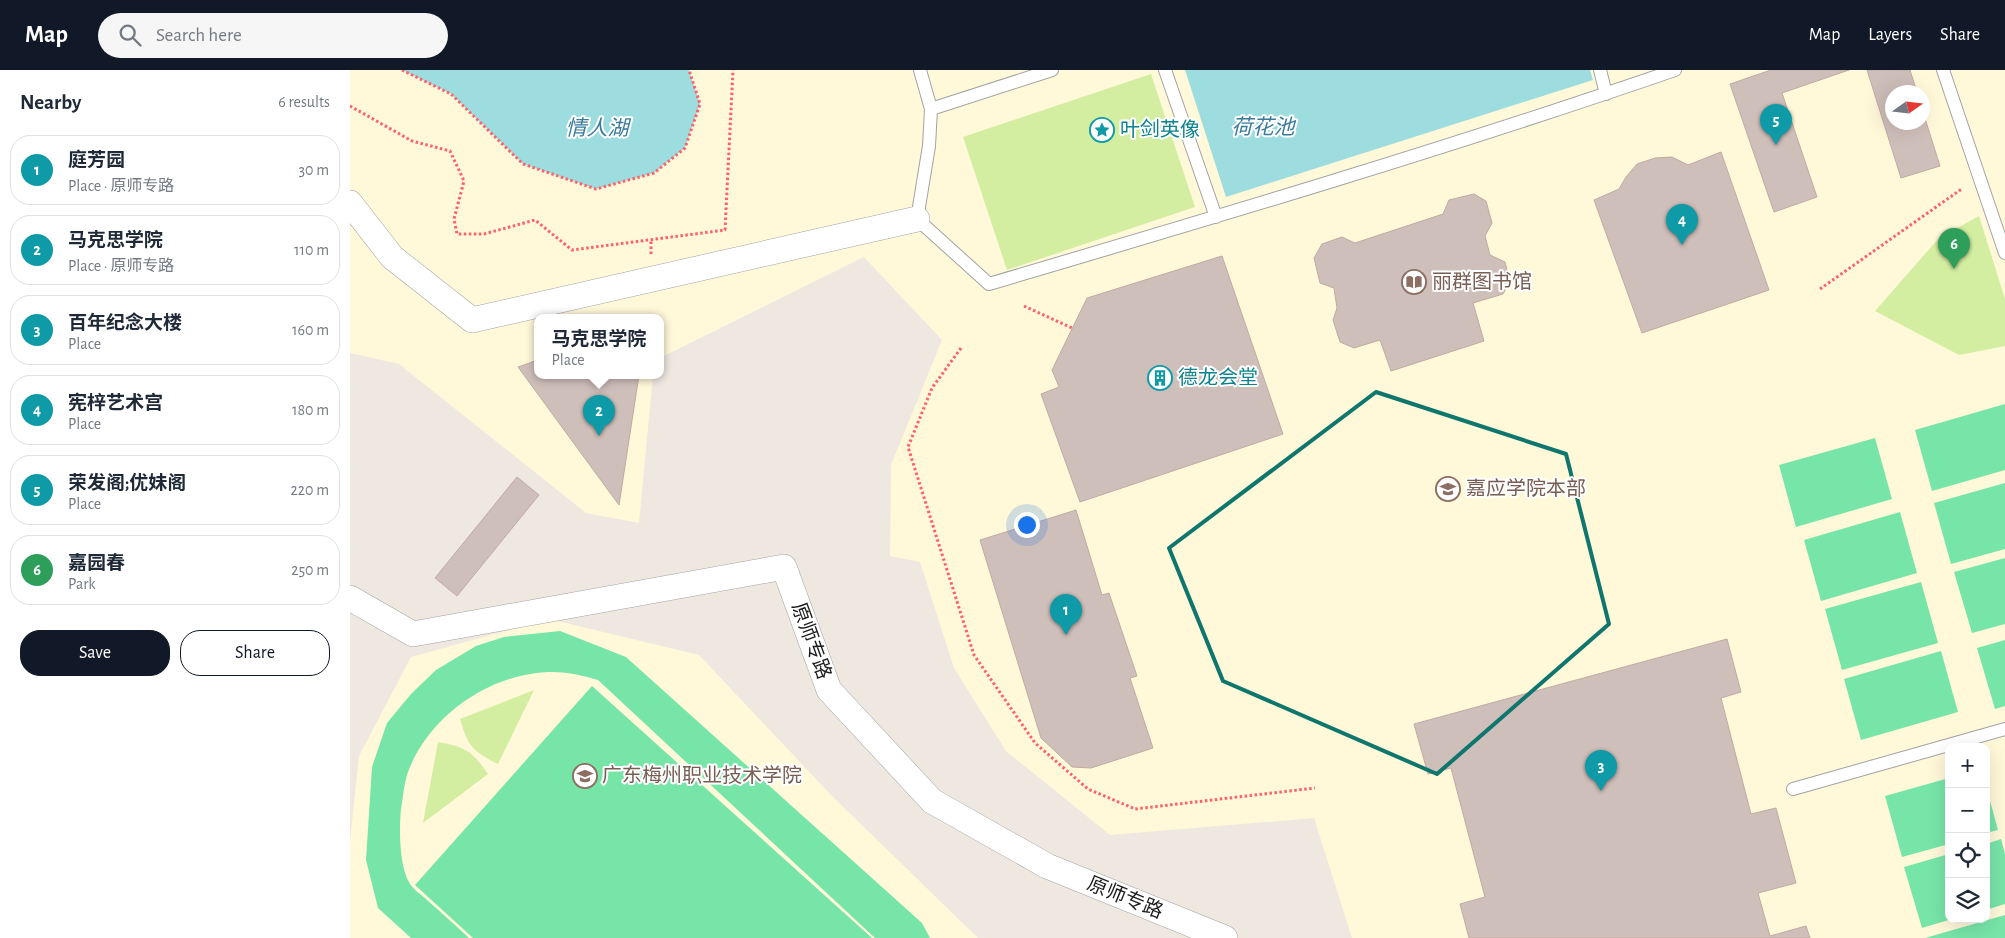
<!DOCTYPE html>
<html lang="en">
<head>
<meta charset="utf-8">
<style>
  :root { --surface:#fff; --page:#f6f6f7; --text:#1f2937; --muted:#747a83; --line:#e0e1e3; --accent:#111827 }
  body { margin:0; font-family:"Alegreya Sans","Noto Sans SC",sans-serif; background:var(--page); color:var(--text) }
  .controls { position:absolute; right:15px; bottom:15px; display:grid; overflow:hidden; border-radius:10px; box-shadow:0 5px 20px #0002 }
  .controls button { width:45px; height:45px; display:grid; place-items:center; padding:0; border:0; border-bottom:1px solid var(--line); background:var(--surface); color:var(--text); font:25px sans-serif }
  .compass { position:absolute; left:1535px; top:15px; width:45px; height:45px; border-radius:50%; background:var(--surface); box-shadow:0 5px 20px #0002; rotate:76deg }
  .you { position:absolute; left:676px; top:454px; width:18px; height:18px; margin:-12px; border:4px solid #fff; border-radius:50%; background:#1a73e8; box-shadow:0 0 0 8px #1a73e833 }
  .badge { display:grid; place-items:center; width:32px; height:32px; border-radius:50%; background:var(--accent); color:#fff; font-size:16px; font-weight:700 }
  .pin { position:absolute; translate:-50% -41px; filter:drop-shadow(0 1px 2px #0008) }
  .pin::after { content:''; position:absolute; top:26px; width:18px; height:15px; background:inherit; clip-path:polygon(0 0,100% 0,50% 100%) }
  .popup { position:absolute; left:184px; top:244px; width:130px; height:65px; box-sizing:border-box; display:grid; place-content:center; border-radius:10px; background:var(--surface); filter:drop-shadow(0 1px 4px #0005); font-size:16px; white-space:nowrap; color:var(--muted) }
  .popup b { font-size:19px; color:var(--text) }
  .popup::after { content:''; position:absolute; left:50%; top:100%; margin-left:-10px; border:10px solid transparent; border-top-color:var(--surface) }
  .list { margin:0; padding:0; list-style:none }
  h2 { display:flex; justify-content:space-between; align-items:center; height:65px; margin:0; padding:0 20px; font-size:21px }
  h2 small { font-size:16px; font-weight:400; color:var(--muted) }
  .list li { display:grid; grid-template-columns:32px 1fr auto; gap:15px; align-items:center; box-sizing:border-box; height:70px; margin:0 10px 10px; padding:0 10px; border:1px solid var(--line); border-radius:20px }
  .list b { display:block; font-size:19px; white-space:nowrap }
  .list p { margin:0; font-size:16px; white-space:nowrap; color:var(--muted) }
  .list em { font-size:16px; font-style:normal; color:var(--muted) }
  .actions { display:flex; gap:10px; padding:15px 20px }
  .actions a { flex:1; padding:11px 0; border:1px solid var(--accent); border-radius:20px; text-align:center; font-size:18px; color:var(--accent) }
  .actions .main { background:var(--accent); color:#fff }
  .icon { flex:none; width:28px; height:28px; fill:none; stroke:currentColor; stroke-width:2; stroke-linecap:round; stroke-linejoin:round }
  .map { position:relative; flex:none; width:1655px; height:868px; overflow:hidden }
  header { display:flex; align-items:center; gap:30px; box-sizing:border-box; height:70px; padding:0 25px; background:var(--accent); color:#fff }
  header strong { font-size:24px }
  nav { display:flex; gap:28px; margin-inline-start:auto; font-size:18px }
  .search { width:350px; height:45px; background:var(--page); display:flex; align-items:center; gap:12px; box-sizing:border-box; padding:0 18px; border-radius:28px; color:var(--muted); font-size:19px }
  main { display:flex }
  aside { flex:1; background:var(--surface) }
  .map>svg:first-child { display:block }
  .education { fill:#fff8d9; fill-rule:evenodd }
  .grass { fill:#d4eea1 }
  .pitch { fill:#77e5a8 }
  .water { fill:#9ddde0 }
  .building { fill:#cfbfba; stroke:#c1aaa2 }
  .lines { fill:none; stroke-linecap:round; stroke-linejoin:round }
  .lane-casing { stroke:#a3a3a3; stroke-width:14 }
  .street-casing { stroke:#a3a3a3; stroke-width:26 }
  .path { stroke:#ff616c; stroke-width:3; stroke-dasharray:2.5 2.5; stroke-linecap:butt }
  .lane { stroke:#fff; stroke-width:12 }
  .street { stroke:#fff; stroke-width:25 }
  .marked { fill:none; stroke:#0f766e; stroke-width:4; stroke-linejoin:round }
  .labels { text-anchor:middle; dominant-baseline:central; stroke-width:4; stroke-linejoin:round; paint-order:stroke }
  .culture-label { font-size:20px; fill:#0d838f; stroke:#fff; text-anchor:start }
  .education-label { font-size:20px; fill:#785e54; stroke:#fff; text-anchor:start }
  .street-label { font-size:20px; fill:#1c1c1c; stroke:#fff }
  .water-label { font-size:21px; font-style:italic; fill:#3a7b9b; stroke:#fff }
</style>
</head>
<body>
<header>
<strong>Map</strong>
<div class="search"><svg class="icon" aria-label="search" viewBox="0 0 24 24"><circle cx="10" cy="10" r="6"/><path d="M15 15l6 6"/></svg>Search here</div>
<nav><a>Map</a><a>Layers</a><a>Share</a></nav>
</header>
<main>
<aside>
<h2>Nearby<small>6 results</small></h2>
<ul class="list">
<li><span class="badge" style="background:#0f9aa8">1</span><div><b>庭芳园</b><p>Place · 原师专路</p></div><em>30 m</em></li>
<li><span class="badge" style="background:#0f9aa8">2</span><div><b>马克思学院</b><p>Place · 原师专路</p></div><em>110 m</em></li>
<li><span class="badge" style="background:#0f9aa8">3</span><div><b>百年纪念大楼</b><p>Place</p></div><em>160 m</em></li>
<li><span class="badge" style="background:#0f9aa8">4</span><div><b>宪梓艺术宫</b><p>Place</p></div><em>180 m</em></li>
<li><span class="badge" style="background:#0f9aa8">5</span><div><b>荣发阁;优妹阁</b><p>Place</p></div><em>220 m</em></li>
<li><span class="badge" style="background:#2e9e5b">6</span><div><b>嘉园春</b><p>Park</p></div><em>250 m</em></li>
</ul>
<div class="actions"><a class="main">Save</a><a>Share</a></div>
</aside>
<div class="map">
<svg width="1655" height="868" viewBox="0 0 1655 868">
  <rect width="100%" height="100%" fill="#efe8e1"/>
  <path class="education" d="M 0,0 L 1655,0 L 1655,868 L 1002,868 L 964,748 L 760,765 L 656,681 L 604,598 L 570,492 L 540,486 L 541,395 L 592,270 L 514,187 L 310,288 L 310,247 L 188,247 L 188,305 L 303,305 L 289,453 L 236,443 L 49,294 L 0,283 ZM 1542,22 L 1572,22 L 1572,52 L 1542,52 ZM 1599,677 L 1636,677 L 1636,849 L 1599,849 Z
    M 199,549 L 349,585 L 482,726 L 628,868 L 0,868 L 0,771 L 9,686 L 61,587 Z"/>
  <path class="grass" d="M 801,4 L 845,137 L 657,200 L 613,67 Z
    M 1629,146 L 1655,229 L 1655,276 L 1609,285 L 1525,241 L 1589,168 Z
    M 184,620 L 148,694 C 122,681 118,676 110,649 Z
    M 88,672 C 116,677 122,681 138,704 L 73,753 Z"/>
  <path class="pitch" d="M 1655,334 L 1655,400 L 1582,421 L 1565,360 Z
    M 1525,368 L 1542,429 L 1446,457 L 1429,395 Z
    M 1655,413 L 1655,479 L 1601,494 L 1584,433 Z
    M 1550,442 L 1567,503 L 1471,531 L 1454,470 Z
    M 1655,488 L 1655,554 L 1622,563 L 1604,502 Z
    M 1571,512 L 1588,573 L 1492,600 L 1475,539 Z
    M 210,561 L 276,587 L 572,853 L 580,868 L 525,868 L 248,610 C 234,606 219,602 203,602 C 142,602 79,645 58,702 C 54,713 53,728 51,739 C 49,759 49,797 60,814 C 64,820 72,825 77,830 C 91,842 105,855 119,868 L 61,868 L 28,838 L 16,790 L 22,697 L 37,653 L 61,624 L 86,600 L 126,576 L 154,567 Z
    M 1655,570 L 1655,636 L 1645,639 L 1627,578 Z
    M 1591,581 L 1608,642 L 1511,670 L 1494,609 Z
    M 242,616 L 522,868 L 123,868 L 65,815 Z
    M 1599,708 L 1599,774 L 1552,787 L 1535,726 Z
    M 1636,716 L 1648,760 L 1636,763 Z
    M 1651,769 L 1655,784 L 1655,834 L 1636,840 L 1636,774 Z
    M 1599,784 L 1599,849 L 1602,849 L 1572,858 L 1554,797 Z
    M 1655,845 L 1655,868 L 1575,868 Z"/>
  <path class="water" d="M 52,0 L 339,0 L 350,34 L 335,78 L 304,103 L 246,119 L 173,94 L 101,24 Z
    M 835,0 L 1240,0 L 1243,10 L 876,127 Z"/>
  <path class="building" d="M 1421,0 L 1499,0 L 1432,23 L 1467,127 L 1424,142 L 1380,14 Z
    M 1517,0 L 1560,0 L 1567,22 L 1542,22 L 1542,52 L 1572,52 L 1572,39 L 1590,96 L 1551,108 Z
    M 1371,82 L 1419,220 L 1292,263 L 1244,130 L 1269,119 L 1276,107 L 1287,94 L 1305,88 L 1322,87 L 1338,95 Z
    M 1124,124 L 1136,131 L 1142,153 L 1135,166 L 1140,185 L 1155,192 L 1160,211 L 1153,224 L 1123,233 L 1134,271 L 1041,301 L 1030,270 L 1004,278 L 990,272 L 983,250 L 987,238 L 984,218 L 970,213 L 964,188 L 972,174 L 992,167 L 1005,173 L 1093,144 L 1099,130 Z
    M 872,186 L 933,364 L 730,432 L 691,324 L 709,317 L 702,300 L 737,228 Z
    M 188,290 L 188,305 L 289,305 L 269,435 L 168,297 Z
    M 167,407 L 189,425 L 107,526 L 85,508 Z
    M 726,440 L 752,525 L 759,523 L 787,606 L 780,608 L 803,678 L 741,698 L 722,697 L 691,668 L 630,470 Z
    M 1377,569 L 1391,622 L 1371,628 L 1401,744 L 1426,738 L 1446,813 L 1408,823 L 1420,866 L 1456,856 L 1460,868 L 1119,868 L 1110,834 L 1135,827 L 1101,698 L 1078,704 L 1064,654 Z"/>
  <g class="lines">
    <defs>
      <path id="lane" d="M 570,0 L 581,39
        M 702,0 L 581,39 L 579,76 L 567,149 L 639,214 C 869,146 1099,78 1325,0
        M 815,0 L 866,147
        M 1250,0 L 1256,24
        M 1593,0 L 1655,183
        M 1443,719 L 1655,659"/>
      <path id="street" d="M 0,133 L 42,187 L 122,250 L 567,149
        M 0,528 L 63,564 L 434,497 L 479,620 L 582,731 L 697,796 L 875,868"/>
    </defs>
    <use href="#lane" class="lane-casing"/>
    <use href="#street" class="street-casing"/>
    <path class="path" d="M 52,0 L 101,24 L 173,94 L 246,119 L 304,103 L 335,78 L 350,34 L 339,0
      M 0,36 L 62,71 L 100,81 L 114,111 L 104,149 L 107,164 L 134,164 L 185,150 L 222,180 L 375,160 L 383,0
      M 301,184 L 301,170
      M 1470,219 L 1613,118
      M 674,236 L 722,258
      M 611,278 L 582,318 L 558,377 L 624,585 L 685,673 L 738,719 L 785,739 L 965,718"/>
    <use href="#lane" class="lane"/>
    <use href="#street" class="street"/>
  </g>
  <path class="marked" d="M 1026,322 L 1216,384 L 1259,554 L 1087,704 L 873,611 L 819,478 Z"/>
  <defs>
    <symbol id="sight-ring" viewBox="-11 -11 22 22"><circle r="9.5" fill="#fff" stroke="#0f9aa8" stroke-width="1.5"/><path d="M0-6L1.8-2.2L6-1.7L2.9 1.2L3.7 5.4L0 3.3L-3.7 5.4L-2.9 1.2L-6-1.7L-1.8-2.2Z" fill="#0f9aa8"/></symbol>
    <symbol id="library-ring" viewBox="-11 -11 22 22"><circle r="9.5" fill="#fff" stroke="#8d6e63" stroke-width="1.5"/><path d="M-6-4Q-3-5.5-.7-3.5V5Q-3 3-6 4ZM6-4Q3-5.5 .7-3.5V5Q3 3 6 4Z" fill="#8d6e63"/></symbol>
    <symbol id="building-ring" viewBox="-11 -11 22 22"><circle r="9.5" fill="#fff" stroke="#0f9aa8" stroke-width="1.5"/><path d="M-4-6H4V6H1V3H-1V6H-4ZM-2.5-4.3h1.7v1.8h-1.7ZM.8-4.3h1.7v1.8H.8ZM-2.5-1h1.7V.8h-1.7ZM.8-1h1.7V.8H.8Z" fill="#0f9aa8"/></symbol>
    <symbol id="university-ring" viewBox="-11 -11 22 22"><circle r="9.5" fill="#fff" stroke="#8d6e63" stroke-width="1.5"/><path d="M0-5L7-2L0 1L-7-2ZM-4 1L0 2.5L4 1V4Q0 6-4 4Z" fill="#8d6e63"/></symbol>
  </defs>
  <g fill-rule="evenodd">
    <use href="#sight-ring" x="738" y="46" width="28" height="28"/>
    <use href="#library-ring" x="1050" y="198" width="28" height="28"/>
    <use href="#building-ring" x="796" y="294" width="28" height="28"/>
    <use href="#university-ring" x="1084" y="405" width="28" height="28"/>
    <use href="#university-ring" x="221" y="692" width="28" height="28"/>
  </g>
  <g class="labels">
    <g class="culture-label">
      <text x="770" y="60">叶剑英像</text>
      <text x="828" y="308">德龙会堂</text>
    </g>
    <g class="education-label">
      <text x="1082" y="212">丽群图书馆</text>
      <text x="1116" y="419">嘉应学院本部</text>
      <text x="252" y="706">广东梅州职业技术学院</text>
    </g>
    <g class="street-label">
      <text transform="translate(461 571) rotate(70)">原师专路</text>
      <text transform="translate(775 828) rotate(22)">原师专路</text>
    </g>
    <g class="water-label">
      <text x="913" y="57">荷花池</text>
      <text x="247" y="58">情人湖</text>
    </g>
  </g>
</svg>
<div class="controls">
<button>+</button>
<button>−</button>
<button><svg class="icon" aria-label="locate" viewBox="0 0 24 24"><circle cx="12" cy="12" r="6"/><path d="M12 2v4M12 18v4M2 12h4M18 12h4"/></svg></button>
<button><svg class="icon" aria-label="layers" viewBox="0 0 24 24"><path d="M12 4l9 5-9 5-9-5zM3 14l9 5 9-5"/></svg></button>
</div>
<svg class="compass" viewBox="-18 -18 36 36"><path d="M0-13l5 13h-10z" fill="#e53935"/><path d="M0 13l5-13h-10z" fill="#747a83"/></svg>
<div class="you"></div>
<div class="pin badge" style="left:716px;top:565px;background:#0f9aa8">1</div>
<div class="pin badge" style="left:249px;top:366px;background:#0f9aa8">2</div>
<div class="popup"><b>马克思学院</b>Place</div>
<div class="pin badge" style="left:1251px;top:721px;background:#0f9aa8">3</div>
<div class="pin badge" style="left:1332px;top:175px;background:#0f9aa8">4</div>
<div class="pin badge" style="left:1426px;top:75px;background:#0f9aa8">5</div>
<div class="pin badge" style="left:1604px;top:199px;background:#2e9e5b">6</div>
</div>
</main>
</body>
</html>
